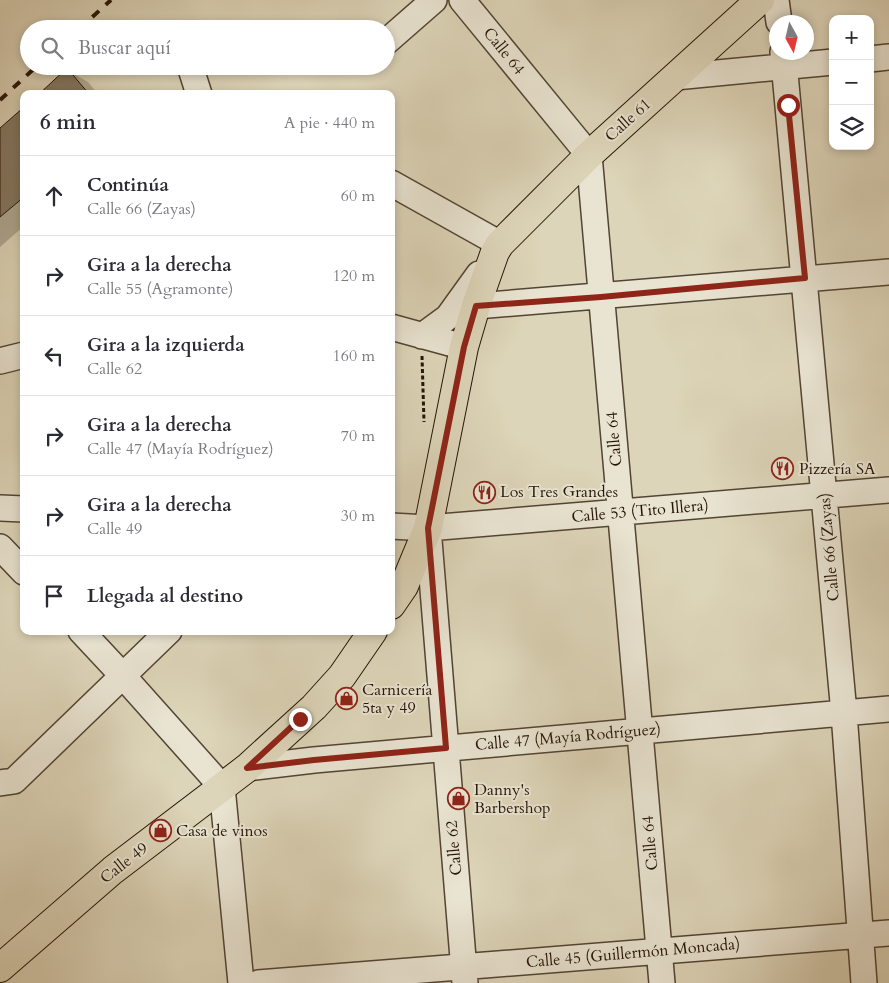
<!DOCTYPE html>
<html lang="es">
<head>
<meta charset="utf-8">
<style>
  :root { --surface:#fff; --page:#f2f2f3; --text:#2b2b33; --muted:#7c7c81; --line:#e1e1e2 }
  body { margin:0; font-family:Cardo,serif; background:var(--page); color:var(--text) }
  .controls { position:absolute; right:15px; top:15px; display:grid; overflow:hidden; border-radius:10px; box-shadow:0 2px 8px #0003 }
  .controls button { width:45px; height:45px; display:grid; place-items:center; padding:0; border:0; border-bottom:1px solid var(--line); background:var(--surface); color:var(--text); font:25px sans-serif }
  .compass { position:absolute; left:769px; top:15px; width:45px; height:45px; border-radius:50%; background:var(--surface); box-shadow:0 2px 8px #0003; rotate:172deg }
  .stop { position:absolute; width:15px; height:15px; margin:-11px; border:4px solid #8f2418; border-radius:50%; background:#fff }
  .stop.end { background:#8f2418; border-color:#fff; box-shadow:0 1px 5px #0008 }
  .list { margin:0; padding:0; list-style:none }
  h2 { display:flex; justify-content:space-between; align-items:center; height:65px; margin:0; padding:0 20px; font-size:21px }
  h2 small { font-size:16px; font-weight:400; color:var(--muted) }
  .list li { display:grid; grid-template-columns:32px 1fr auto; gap:15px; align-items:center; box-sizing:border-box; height:80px; padding:0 20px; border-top:1px solid var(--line) }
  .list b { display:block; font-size:19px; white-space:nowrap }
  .list p { margin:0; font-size:16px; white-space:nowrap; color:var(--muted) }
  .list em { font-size:16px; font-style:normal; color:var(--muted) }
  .icon { flex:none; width:28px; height:28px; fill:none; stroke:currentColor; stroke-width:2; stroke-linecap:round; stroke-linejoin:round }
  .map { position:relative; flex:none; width:889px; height:983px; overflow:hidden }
  .search { position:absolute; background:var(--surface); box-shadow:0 2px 8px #0003; left:20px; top:20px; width:375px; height:55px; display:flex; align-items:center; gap:12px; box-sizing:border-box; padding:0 18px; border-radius:28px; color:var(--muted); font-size:19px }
  .panel { position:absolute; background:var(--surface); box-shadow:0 2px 8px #0003; left:20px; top:90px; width:375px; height:545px; border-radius:10px }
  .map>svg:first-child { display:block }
  .shadow { fill:#0003 }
  .building { fill:#847863; stroke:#241406 }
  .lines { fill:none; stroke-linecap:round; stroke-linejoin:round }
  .minor-casing { stroke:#524433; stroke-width:28 }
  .major-casing { stroke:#241406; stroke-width:30 }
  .path { stroke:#241406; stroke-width:3; stroke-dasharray:4 2.5; stroke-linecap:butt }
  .minor { stroke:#e9e4d2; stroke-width:25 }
  .major { stroke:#ddd5b9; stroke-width:28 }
  .rail { stroke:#241406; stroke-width:4; stroke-dasharray:9 9; stroke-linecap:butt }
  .route { stroke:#8f2418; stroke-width:6 }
  .labels { text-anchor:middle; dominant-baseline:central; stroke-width:4; stroke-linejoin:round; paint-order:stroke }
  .street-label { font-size:16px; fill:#241406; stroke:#e9e4d2 }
  .poi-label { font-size:16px; fill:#241406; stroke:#e9e4d2; text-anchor:start }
</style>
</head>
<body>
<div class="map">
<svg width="889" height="983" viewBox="0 0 889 983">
  <rect width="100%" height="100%" fill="#ddd5b9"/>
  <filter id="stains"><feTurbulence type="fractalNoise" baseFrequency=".004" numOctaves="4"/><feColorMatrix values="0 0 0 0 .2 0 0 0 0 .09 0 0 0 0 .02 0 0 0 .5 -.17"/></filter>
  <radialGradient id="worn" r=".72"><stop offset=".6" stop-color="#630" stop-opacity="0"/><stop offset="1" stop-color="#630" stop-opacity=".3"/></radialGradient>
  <path class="shadow" d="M 67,70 L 88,82 L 98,94 L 40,94 Z
    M 24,109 L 24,226 L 0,247 L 0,130 Z"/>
  <path class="building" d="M 67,68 L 89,94 L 39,94 Z
    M 24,107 L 24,197 L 0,217 L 0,128 Z"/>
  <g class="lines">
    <defs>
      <path id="minor" d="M 462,0 L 589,155 L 662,983
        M 776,0 L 779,22
        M 386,42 L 434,0
        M 783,52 L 844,713 L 864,983
        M 870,59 L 889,57
        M 190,66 L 199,94
        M 675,77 L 833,62
        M 391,183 L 500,244
        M 476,306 L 889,272
        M 391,327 L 464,347
        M 422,336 L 448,317 L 479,274
        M 0,361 L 24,355
        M 0,508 L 24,509
        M 391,526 L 428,528 L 889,490
        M 428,528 L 465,983
        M 0,547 L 24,572
        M 81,631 L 123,676 L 222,787 L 241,983
        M 247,768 L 314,760 L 889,709
        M 0,783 L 14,781 L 169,631
        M 258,983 L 889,933"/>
      <path id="major" d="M 391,605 L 404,586 L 428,528 L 464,347 L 476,306 L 495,252 L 500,244 L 589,155 L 760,0
        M 0,968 L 113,870 L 247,768 L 314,707 L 342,676 L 373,631"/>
    </defs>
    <use href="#minor" class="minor-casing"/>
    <use href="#major" class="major-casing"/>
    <path class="path" d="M 422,356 L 424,422"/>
    <use href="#minor" class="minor"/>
    <use href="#major" class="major"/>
    <path class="rail" d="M 79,29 L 111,0
      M 0,100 L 37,66"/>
  </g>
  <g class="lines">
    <path class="route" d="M 300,719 L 247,768 L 314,760 L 446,748 L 428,528 L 464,347 L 476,306 L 601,297 L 805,278 L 788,105"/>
  </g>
  <defs>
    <symbol id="restaurant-ring" viewBox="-11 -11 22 22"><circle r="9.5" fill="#e9e4d2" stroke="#8f2418" stroke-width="1.5"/><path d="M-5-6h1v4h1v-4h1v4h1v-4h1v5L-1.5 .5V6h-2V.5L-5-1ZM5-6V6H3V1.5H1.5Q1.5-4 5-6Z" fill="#8f2418"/></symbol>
    <symbol id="shop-ring" viewBox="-11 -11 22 22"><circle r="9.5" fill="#e9e4d2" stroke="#8f2418" stroke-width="1.5"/><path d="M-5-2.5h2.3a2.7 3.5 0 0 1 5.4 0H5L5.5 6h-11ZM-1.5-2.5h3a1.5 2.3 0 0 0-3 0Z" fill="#8f2418"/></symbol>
  </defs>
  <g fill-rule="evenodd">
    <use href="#restaurant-ring" x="770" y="456" width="25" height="25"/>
    <use href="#restaurant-ring" x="472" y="480" width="25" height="25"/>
    <use href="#shop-ring" x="334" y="686" width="25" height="25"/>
    <use href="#shop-ring" x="446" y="786" width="25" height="25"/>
    <use href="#shop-ring" x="148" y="818" width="25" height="25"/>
  </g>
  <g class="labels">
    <g class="street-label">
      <text transform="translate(504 51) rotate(51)">Calle 64</text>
      <text transform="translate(628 120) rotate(-42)">Calle 61</text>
      <text transform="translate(614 439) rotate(-95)">Calle 64</text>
      <text transform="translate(640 511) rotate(-5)">Calle 53 (Tito Illera)</text>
      <text transform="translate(829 547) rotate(-95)">Calle 66 (Zayas)</text>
      <text transform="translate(568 737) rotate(-5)">Calle 47 (Mayía Rodríguez)</text>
      <text transform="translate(650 843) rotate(-95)">Calle 64</text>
      <text transform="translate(454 848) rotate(-95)">Calle 62</text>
      <text transform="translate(124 863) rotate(-38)">Calle 49</text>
      <text transform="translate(633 953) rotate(-5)">Calle 45 (Guillermón Moncada)</text>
    </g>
    <g class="poi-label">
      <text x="799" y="469">Pizzería SA</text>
      <text x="500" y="492">Los Tres Grandes</text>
      <text x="362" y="690">Carnicería<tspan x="362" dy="18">5ta y 49</tspan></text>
      <text x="474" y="790">Danny's<tspan x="474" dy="18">Barbershop</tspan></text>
      <text x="176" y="831">Casa de vinos</text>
    </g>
  </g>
  <rect width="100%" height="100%" filter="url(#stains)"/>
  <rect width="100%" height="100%" fill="url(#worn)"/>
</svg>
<div class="controls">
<button>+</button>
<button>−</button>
<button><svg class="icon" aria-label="layers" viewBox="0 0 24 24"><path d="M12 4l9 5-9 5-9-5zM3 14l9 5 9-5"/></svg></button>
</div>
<svg class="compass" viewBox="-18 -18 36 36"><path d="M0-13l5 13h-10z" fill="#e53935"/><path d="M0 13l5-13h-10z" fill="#7c7c81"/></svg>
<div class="stop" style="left:788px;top:105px"></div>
<div class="stop end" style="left:300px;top:719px"></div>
<div class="search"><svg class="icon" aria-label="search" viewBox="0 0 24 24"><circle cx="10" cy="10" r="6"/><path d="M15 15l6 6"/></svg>Buscar aquí</div>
<section class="panel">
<h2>6 min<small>A pie · 440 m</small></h2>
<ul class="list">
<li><svg class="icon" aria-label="ahead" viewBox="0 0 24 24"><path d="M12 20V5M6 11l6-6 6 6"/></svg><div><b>Continúa</b><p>Calle 66 (Zayas)</p></div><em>60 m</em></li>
<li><svg class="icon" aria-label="right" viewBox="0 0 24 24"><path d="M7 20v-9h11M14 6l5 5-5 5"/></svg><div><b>Gira a la derecha</b><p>Calle 55 (Agramonte)</p></div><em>120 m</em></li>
<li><svg class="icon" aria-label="left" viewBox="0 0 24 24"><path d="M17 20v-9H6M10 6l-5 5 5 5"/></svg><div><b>Gira a la izquierda</b><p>Calle 62</p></div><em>160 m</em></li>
<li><svg class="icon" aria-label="right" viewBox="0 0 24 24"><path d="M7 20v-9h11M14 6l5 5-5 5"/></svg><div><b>Gira a la derecha</b><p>Calle 47 (Mayía Rodríguez)</p></div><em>70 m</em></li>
<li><svg class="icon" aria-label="right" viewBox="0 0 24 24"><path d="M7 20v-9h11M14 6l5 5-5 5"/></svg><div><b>Gira a la derecha</b><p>Calle 49</p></div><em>30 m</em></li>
<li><svg class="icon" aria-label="arrive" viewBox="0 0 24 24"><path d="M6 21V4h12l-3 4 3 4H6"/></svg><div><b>Llegada al destino</b></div></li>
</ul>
</section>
</div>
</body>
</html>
